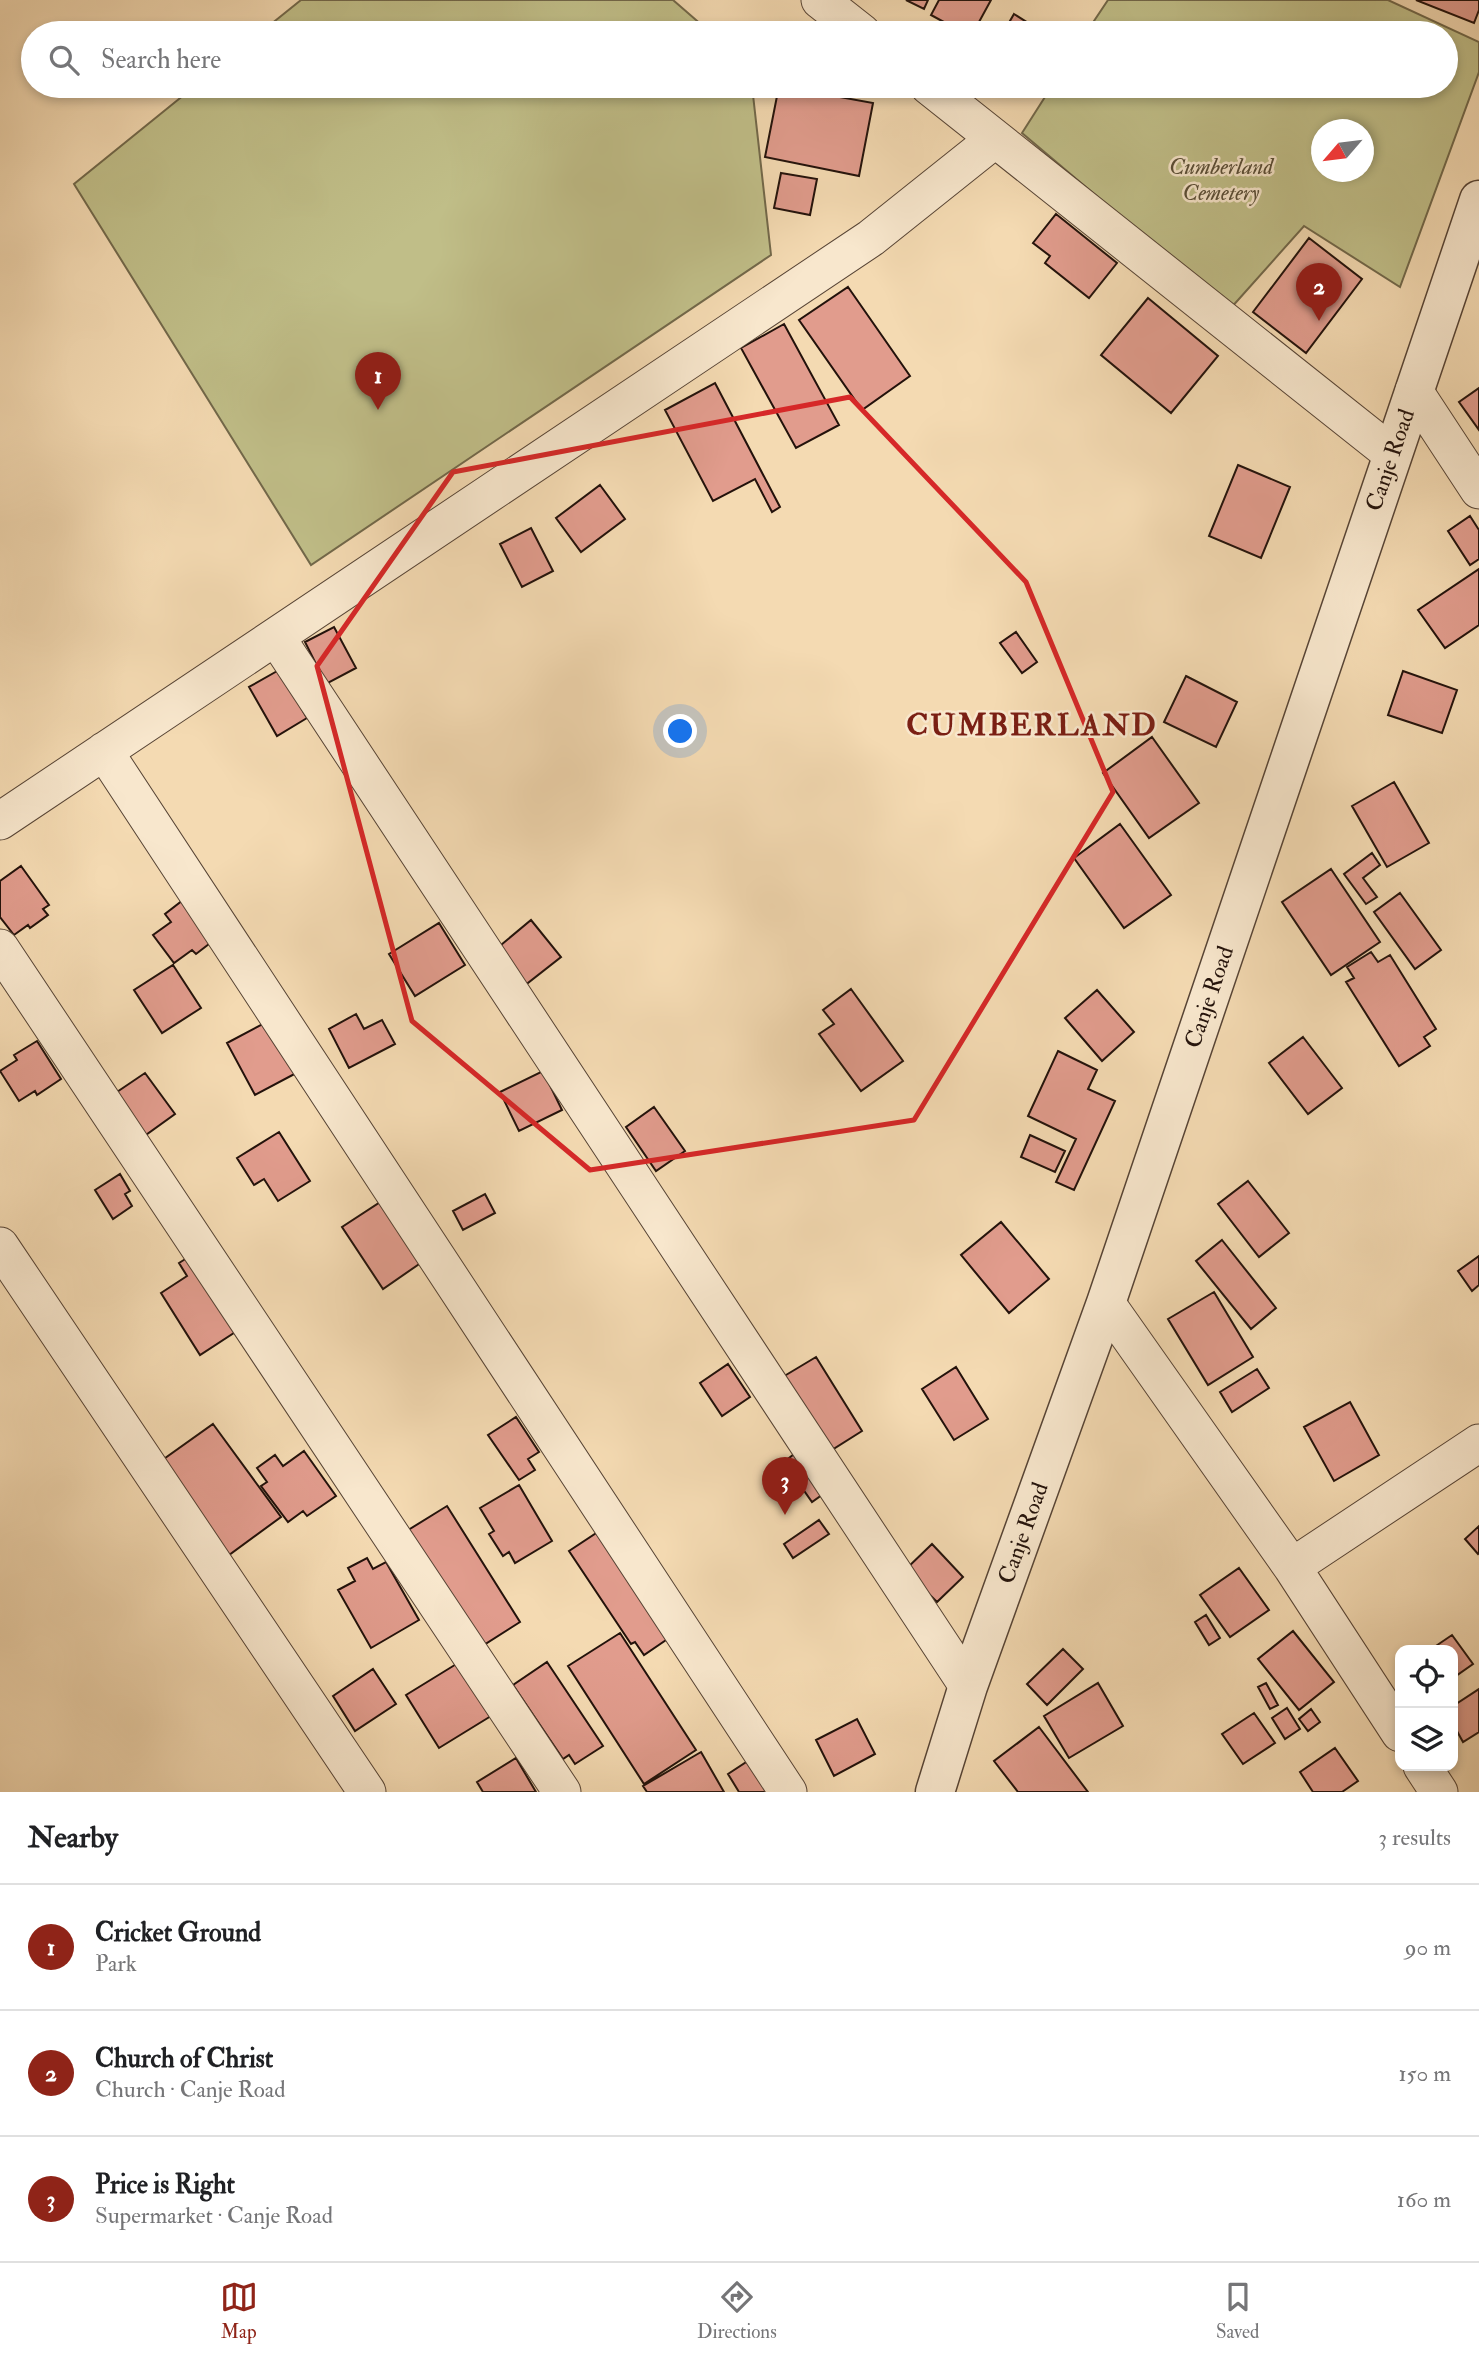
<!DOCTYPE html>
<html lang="en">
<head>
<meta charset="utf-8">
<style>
  :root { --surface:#fff; --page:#f2f2f2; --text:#202124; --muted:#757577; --line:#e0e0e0; --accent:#8f2418 }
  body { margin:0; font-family:"IM FELL Double Pica",serif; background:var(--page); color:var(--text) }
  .controls { position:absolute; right:21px; bottom:21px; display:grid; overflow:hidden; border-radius:14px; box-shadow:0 4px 10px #0003 }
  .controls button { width:63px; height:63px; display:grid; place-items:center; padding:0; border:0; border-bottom:2px solid var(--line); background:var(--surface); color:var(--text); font:35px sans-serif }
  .compass { position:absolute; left:1311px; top:119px; width:63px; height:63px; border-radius:50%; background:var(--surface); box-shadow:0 4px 10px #0003; rotate:242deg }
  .you { position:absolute; left:681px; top:732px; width:24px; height:24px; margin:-18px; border:5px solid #fff; border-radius:50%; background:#1a73e8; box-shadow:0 0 0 10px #1a73e833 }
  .badge { display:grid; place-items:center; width:46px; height:46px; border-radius:50%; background:var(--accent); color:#fff; font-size:23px; font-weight:700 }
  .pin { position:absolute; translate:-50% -58px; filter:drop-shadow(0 2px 4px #0008) }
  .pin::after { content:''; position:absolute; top:37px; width:24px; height:21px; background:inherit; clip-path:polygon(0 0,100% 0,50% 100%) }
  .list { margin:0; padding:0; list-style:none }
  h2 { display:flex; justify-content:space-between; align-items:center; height:91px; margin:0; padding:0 28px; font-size:30px }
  h2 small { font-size:23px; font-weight:400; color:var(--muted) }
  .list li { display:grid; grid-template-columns:46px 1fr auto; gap:21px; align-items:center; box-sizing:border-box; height:126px; padding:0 28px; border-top:2px solid var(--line) }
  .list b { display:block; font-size:26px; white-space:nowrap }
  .list p { margin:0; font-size:23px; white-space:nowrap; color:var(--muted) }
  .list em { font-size:23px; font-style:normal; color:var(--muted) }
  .icon { flex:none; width:38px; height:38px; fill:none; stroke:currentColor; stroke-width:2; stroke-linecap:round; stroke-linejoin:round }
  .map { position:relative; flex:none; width:1479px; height:1792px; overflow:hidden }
  .search { position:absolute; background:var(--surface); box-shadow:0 4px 10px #0003; left:21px; right:21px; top:21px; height:77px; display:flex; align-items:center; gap:18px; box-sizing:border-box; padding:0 24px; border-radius:38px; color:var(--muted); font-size:26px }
  .sheet { height:469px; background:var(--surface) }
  nav { display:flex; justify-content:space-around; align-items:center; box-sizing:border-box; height:98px; border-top:2px solid var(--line); background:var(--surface); font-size:19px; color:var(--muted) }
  nav a { display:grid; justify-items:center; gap:4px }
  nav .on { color:var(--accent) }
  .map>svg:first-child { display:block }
  .green { fill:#c0be88; stroke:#72684a; stroke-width:2; fill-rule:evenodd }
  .building { fill:#e19c8d; stroke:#23120b; stroke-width:2 }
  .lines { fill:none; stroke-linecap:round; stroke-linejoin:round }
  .minor-casing { stroke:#574435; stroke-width:39 }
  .tertiary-casing { stroke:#574435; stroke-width:41 }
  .minor { stroke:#f8e7cd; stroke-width:37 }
  .tertiary { stroke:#f8e7cd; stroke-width:38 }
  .marked { fill:none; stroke:#d62828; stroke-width:5; stroke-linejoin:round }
  .labels { text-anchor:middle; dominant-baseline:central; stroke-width:5; stroke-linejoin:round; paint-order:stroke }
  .park-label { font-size:23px; font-style:italic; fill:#5a4e37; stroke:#f8e7cd }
  .street-label { font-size:23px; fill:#23120b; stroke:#f8e7cd }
  .district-label { font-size:30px; font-weight:bold; letter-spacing:2px; fill:#7a1f14; stroke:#f8e7cd }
</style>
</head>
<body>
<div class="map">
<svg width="1479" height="1792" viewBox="0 0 1479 1792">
  <rect width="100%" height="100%" fill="#f4dab2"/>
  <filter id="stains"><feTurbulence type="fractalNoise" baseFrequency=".00286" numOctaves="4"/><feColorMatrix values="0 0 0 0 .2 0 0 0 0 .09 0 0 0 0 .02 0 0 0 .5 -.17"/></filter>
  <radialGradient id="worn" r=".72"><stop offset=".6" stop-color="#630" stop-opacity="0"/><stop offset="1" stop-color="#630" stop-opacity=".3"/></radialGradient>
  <path class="green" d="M 301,0 L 673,0 L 711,33 L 260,33 Z
    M 1108,0 L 1388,0 L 1479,42 L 1479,72 L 1400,287 L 1304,226 L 1230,309 L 1022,133 L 1052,86 L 1446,86 L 1446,33 L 1086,33 ZM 1322,130 L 1364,130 L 1364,172 L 1322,172 Z
    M 195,86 L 752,86 L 771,255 L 311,565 L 74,184 Z"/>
  <path class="building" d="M 906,0 L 928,0 L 924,9 Z
    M 939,0 L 991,0 L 973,33 L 964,33 L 931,15 Z
    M 1416,0 L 1479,0 L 1479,10 L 1474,23 Z
    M 1014,14 L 1044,33 L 1003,33 Z
    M 779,86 L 873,103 L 859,176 L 765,157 Z
    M 781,173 L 817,179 L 810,215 L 774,208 Z
    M 1056,214 L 1117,263 L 1089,298 L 1045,263 L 1050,256 L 1033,243 Z
    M 1309,238 L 1362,279 L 1306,353 L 1253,312 Z
    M 848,287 L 910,376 L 862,410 L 799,320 Z
    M 1148,298 L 1218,356 L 1171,413 L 1101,355 Z
    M 784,324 L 839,425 L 796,448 L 741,348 Z
    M 715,383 L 780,507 L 772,512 L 755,479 L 713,501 L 665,410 Z
    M 1479,388 L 1479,430 L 1459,402 Z
    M 1238,465 L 1290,487 L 1261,558 L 1209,536 Z
    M 600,485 L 625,519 L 581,552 L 556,518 Z
    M 1470,516 L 1479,530 L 1479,559 L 1470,565 L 1448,531 Z
    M 531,528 L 553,571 L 522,587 L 500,544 Z
    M 1479,569 L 1479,625 L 1445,648 L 1418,610 Z
    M 334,627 L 356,668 L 326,684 L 305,642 Z
    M 1016,632 L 1037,662 L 1022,673 L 1000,643 Z
    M 279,670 L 307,718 L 277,736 L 249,687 Z
    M 1403,671 L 1457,690 L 1442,733 L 1388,715 Z
    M 1186,676 L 1237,702 L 1216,747 L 1164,722 Z
    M 1152,737 L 1199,803 L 1149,838 L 1103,773 Z
    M 1394,782 L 1429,843 L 1387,867 L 1352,806 Z
    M 1120,824 L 1171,895 L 1124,928 L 1074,858 Z
    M 1372,853 L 1380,865 L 1363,878 L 1377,897 L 1366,904 L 1344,874 Z
    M 21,866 L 49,905 L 43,909 L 48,915 L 30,928 L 28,925 L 14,935 L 0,917 L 0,881 Z
    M 1331,869 L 1380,942 L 1331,975 L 1282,902 Z
    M 1400,893 L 1441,950 L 1415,969 L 1374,912 Z
    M 187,897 L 218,937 L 196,954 L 192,950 L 174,963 L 153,935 L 171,922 L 165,914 Z
    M 531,920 L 561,957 L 524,986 L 495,950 Z
    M 439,923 L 465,965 L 415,996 L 389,954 Z
    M 1371,952 L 1378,962 L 1390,955 L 1436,1029 L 1424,1037 L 1430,1046 L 1399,1066 L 1346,982 L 1354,978 L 1347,967 Z
    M 173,965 L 201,1008 L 162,1033 L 134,990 Z
    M 851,989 L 903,1061 L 861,1091 L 819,1034 L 834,1024 L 823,1010 Z
    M 1097,990 L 1134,1032 L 1102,1061 L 1065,1018 Z
    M 356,1014 L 364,1029 L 382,1020 L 395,1044 L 349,1068 L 329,1029 Z
    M 274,1018 L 302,1070 L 255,1095 L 227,1043 Z
    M 1303,1037 L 1342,1088 L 1308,1114 L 1269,1063 Z
    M 37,1041 L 61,1079 L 37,1095 L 35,1091 L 19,1101 L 0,1071 L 17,1060 L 14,1055 Z
    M 1058,1051 L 1097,1070 L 1088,1089 L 1115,1101 L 1074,1190 L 1056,1182 L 1076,1139 L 1028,1116 Z
    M 543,1071 L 562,1110 L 519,1131 L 500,1092 Z
    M 145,1073 L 175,1114 L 143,1137 L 114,1094 Z
    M 654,1107 L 685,1151 L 656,1171 L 626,1127 Z
    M 279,1132 L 310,1181 L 278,1201 L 264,1179 L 254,1185 L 237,1158 Z
    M 1030,1135 L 1065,1151 L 1055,1172 L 1021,1157 Z
    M 120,1174 L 130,1191 L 125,1194 L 132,1206 L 113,1219 L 95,1190 Z
    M 1248,1181 L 1289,1233 L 1259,1257 L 1218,1204 Z
    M 485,1194 L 495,1213 L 463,1230 L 453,1211 Z
    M 385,1199 L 425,1260 L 383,1289 L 342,1227 Z
    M 1001,1222 L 1049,1279 L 1009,1313 L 961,1255 Z
    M 1222,1240 L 1276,1308 L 1251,1329 L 1196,1261 Z
    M 195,1253 L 243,1327 L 200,1355 L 161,1293 L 187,1276 L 179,1263 Z
    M 1479,1256 L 1479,1285 L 1472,1291 L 1458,1271 Z
    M 1214,1292 L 1253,1357 L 1208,1385 L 1168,1319 Z
    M 816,1357 L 862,1431 L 827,1453 L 781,1378 Z
    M 728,1364 L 750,1397 L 722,1416 L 700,1383 Z
    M 956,1367 L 988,1419 L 954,1440 L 922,1389 Z
    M 1257,1369 L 1269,1388 L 1232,1412 L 1220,1392 Z
    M 1350,1402 L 1379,1455 L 1334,1481 L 1304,1427 Z
    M 516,1417 L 539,1452 L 528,1459 L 535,1470 L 519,1480 L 488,1435 Z
    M 213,1424 L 281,1517 L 229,1555 L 161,1461 Z
    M 304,1451 L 336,1496 L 307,1516 L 303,1511 L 288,1522 L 261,1486 L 267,1482 L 257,1468 L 275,1455 L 283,1466 Z
    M 798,1451 L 826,1492 L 812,1502 L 784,1462 Z
    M 519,1485 L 552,1541 L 515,1563 L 509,1552 L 503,1556 L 489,1534 L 494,1531 L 480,1508 Z
    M 447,1506 L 520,1622 L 479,1648 L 405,1532 Z
    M 819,1520 L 829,1534 L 793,1558 L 784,1544 Z
    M 607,1526 L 669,1638 L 644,1655 L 635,1642 L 631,1644 L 569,1551 Z
    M 1479,1526 L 1479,1553 L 1478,1554 L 1465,1539 Z
    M 932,1544 L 963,1577 L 937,1602 L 905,1570 Z
    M 367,1558 L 373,1569 L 386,1562 L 419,1620 L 371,1648 L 338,1590 L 355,1581 L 348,1568 Z
    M 1239,1568 L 1269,1610 L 1230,1637 L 1200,1595 Z
    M 1206,1615 L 1220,1638 L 1209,1645 L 1195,1622 Z
    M 1293,1631 L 1334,1682 L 1299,1710 L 1258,1659 Z
    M 620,1633 L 696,1750 L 644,1784 L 568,1666 Z
    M 1452,1635 L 1473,1664 L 1453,1678 L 1453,1650 L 1430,1650 Z
    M 1063,1649 L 1083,1669 L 1047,1705 L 1027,1684 Z
    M 547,1662 L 603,1746 L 575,1764 L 569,1755 L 563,1759 L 513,1685 Z
    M 458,1663 L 491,1716 L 439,1748 L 406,1695 Z
    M 373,1669 L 396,1704 L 355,1731 L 333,1696 Z
    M 1098,1683 L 1123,1726 L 1069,1758 L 1044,1716 Z
    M 1266,1683 L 1278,1705 L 1270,1709 L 1258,1687 Z
    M 1479,1689 L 1479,1732 L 1463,1742 L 1453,1724 L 1453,1706 Z
    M 1287,1708 L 1300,1729 L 1285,1739 L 1272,1718 Z
    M 1311,1709 L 1320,1722 L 1308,1731 L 1299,1719 Z
    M 1254,1713 L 1275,1743 L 1243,1764 L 1222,1734 Z
    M 857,1719 L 875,1754 L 834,1776 L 816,1740 Z
    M 1039,1727 L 1088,1792 L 1018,1792 L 994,1761 Z
    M 1335,1748 L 1358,1781 L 1342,1792 L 1313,1792 L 1300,1772 Z
    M 701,1752 L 724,1792 L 647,1792 L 643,1786 Z
    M 754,1757 L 775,1792 L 739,1792 L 728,1774 Z
    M 516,1758 L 536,1792 L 483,1792 L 477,1782 Z"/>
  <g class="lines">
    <defs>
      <path id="minor" d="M 820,0 L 862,33
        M 929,86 L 1392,454
        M 1414,391 L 1479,490
        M 276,637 L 968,1686
        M 104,751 L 788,1792
        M 0,821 L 871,238 L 995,139
        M 0,948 L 562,1792
        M 0,1246 L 367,1792
        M 1106,1303 L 1292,1567 L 1400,1733
        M 1292,1567 L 1479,1443
        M 1422,1766 L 1439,1792"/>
      <path id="tertiary" d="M 935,1792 L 968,1686 L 1106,1303 L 1479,200"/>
    </defs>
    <use href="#minor" class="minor-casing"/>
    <use href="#tertiary" class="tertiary-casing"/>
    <use href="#minor" class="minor"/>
    <use href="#tertiary" class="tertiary"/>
  </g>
  <path class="marked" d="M 850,397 L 1026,582 L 1113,792 L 914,1120 L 590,1170 L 412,1021 L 317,666 L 453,472 Z"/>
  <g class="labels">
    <g class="park-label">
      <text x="1221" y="166">Cumberland<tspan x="1221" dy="26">Cemetery</tspan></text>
    </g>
    <g class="street-label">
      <text transform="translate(1390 460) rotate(-71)">Canje Road</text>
      <text transform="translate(1209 997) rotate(-71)">Canje Road</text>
      <text transform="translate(1023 1533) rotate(-70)">Canje Road</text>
    </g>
    <g class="district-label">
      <text x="1032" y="725">CUMBERLAND</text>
    </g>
  </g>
  <rect width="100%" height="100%" filter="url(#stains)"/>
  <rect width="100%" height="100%" fill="url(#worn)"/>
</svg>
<div class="controls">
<button><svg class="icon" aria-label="locate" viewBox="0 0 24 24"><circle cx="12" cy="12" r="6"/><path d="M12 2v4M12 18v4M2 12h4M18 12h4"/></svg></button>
<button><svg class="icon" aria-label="layers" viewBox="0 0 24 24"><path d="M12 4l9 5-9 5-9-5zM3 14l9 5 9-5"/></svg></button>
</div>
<svg class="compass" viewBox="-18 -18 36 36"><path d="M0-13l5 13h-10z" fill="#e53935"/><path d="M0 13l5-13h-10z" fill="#757577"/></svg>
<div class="you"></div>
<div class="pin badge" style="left:378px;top:410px">1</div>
<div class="pin badge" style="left:1319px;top:321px">2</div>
<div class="pin badge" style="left:785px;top:1515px">3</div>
<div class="search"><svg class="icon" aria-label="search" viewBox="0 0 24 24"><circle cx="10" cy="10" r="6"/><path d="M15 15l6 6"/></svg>Search here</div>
</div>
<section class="sheet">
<h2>Nearby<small>3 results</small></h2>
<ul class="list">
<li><span class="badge">1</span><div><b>Cricket Ground</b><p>Park</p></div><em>90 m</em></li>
<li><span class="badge">2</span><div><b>Church of Christ</b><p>Church · Canje Road</p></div><em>150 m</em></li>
<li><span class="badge">3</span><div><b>Price is Right</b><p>Supermarket · Canje Road</p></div><em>160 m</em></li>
</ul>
</section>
<nav>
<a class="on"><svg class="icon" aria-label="map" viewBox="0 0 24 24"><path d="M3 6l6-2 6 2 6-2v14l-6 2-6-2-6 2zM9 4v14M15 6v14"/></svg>Map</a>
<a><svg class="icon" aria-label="directions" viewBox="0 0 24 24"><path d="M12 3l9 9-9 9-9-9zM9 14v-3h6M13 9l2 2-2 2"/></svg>Directions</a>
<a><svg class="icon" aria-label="saved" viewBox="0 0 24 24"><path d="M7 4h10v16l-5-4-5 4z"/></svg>Saved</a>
</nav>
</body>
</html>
